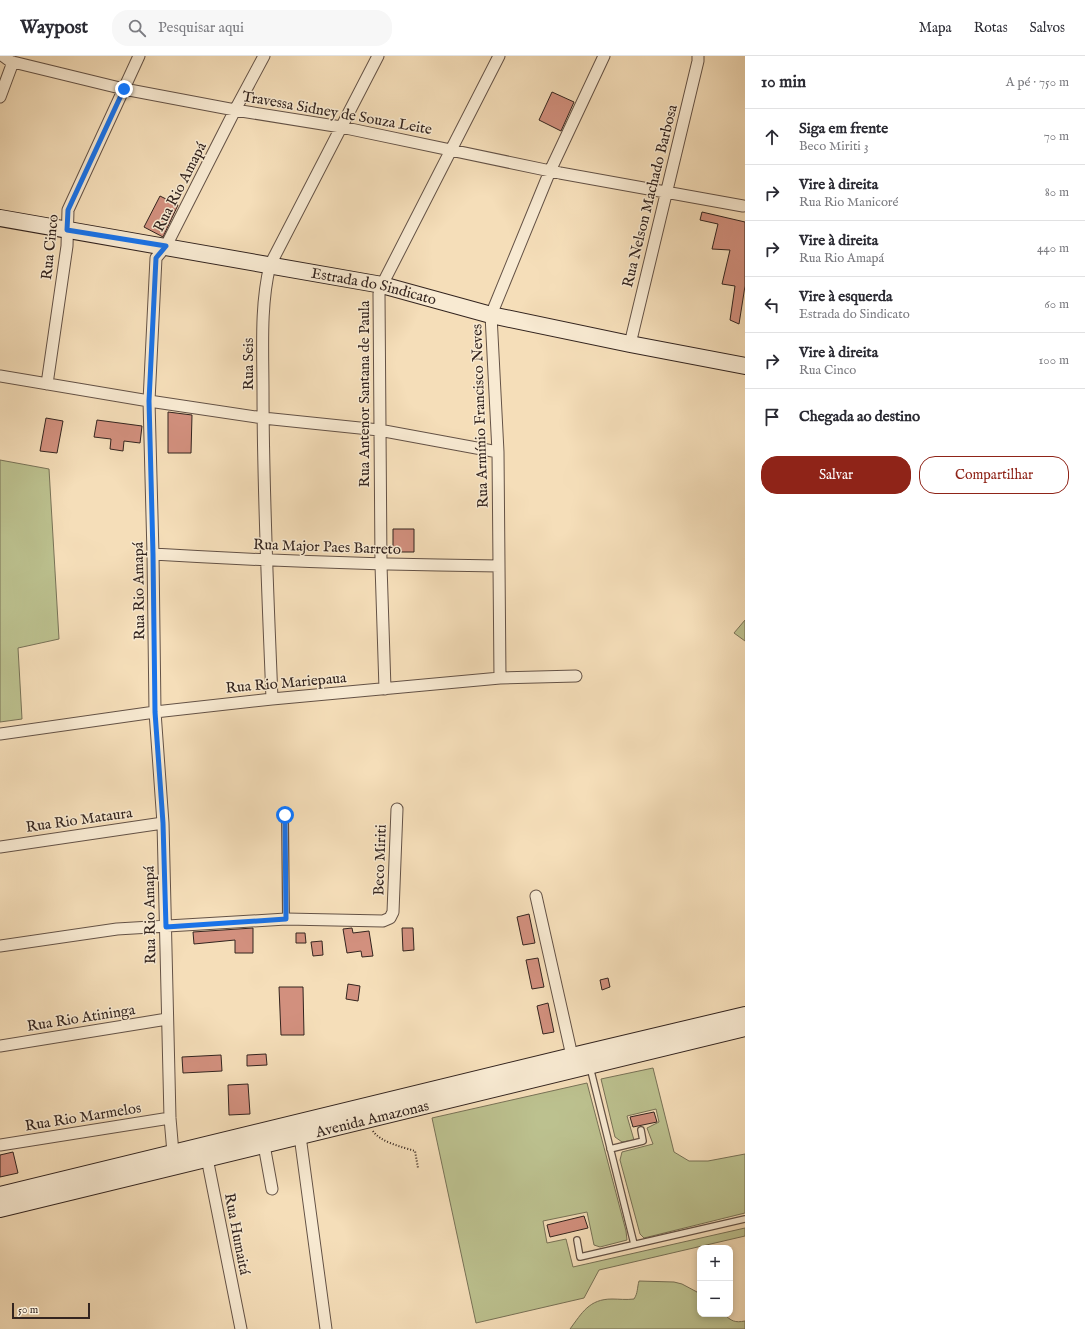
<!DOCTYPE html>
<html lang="pt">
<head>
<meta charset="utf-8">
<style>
  :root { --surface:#fff; --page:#f7f7f7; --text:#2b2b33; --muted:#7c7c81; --line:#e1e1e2; --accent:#8f2418 }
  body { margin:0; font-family:"IM FELL English",serif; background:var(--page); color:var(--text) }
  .controls { position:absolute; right:12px; bottom:12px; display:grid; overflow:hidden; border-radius:8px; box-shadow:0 2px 6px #0003 }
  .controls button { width:36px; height:36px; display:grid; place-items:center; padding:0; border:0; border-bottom:1px solid var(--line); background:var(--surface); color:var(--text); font:20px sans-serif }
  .scale { position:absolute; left:12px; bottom:10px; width:78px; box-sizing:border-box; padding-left:4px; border:2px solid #33241f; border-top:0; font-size:11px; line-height:14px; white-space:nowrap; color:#33241f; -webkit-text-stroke:3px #f8ead2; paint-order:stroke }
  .stop { position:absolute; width:12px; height:12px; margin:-9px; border:3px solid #1a73e8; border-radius:50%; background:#fff }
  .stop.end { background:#1a73e8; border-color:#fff; box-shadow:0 1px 4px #0008 }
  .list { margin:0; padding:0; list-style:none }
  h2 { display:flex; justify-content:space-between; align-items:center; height:52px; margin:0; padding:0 16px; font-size:17px }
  h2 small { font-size:13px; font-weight:400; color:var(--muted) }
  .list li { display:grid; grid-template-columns:26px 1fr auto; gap:12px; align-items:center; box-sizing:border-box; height:56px; padding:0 16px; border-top:1px solid var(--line) }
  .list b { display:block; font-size:15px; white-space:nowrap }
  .list p { margin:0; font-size:13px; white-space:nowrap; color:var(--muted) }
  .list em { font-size:13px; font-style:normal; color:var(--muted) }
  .actions { display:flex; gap:8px; padding:12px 16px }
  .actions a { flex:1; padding:9px 0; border:1px solid var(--accent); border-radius:16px; text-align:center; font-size:14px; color:var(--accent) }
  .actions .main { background:var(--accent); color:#fff }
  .icon { flex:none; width:22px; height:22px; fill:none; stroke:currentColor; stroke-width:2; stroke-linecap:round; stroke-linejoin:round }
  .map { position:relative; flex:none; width:745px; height:1273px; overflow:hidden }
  header { display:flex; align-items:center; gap:24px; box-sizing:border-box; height:56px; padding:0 20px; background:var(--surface); border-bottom:1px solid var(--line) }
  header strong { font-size:19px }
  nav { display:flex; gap:22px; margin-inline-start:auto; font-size:14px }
  .search { width:280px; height:36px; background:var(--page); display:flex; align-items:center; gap:10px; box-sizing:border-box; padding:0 14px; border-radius:16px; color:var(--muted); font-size:15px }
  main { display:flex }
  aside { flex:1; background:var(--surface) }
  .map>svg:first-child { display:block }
  .green { fill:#bcc18f; stroke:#787257 }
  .building { fill:#d2907e; stroke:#33241f }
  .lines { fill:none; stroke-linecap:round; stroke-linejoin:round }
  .lane-casing { stroke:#645246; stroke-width:8 }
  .street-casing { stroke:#645246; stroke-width:13 }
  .secondary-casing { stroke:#33241f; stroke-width:18 }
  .path { stroke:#33241f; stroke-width:2; stroke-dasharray:1 2; stroke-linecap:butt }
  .lane { stroke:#f8ead2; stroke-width:5.5 }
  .street { stroke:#f8ead2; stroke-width:11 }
  .secondary { stroke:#f8ead2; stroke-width:16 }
  .route { stroke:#1a73e8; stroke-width:5 }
  .labels { text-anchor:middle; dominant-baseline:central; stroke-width:3; stroke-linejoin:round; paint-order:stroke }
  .street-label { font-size:15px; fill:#33241f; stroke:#f8ead2 }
</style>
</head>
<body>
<header>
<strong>Waypost</strong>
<div class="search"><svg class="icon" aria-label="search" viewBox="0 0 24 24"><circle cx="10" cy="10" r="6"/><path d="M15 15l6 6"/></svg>Pesquisar aqui</div>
<nav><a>Mapa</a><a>Rotas</a><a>Salvos</a></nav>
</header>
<main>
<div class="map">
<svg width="745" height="1273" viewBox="0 0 745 1273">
  <rect width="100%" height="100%" fill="#f5deb9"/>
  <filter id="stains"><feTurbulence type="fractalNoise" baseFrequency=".005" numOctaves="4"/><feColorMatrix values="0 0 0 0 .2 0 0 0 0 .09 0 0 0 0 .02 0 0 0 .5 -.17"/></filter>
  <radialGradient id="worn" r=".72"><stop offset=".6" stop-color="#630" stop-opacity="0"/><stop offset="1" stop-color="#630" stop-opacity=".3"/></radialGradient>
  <path class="green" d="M 0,404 L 49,413 L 59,583 L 18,592 L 22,663 L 0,666 Z
    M 745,564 L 745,585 L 734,577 Z
    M 653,1012 L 674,1096 L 689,1105 L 708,1105 L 745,1098 L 745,1157 L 644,1182 L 640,1178 L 620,1104 L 622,1096 L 653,1088 L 647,1072 L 659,1066 L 656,1053 L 627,1060 L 634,1084 L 622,1086 L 615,1081 L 601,1023 Z
    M 587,1027 L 626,1175 L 627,1184 L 600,1191 L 594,1189 L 587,1156 L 543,1165 L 547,1187 L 566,1183 L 573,1211 L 745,1172 L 745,1180 L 599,1214 L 584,1242 L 476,1267 L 432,1062 Z
    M 639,1225 L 674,1226 L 682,1228 L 697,1236 L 700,1240 L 700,1258 L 724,1258 C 731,1265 735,1267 745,1265 L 745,1273 L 570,1273 C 582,1257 589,1243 612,1243 C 619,1243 626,1244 634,1243 C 638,1237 637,1232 639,1225 Z"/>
  <path class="building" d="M 552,36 L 574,46 L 561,75 L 539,64 Z
    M 160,140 L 178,149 L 163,181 L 144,171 Z
    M 702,156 L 745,166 L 745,230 L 739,268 L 730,264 L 735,230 L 722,228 L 730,194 L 712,193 L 718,168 L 700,164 Z
    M 168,356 L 192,359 L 191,397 L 168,397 Z
    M 46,362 L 63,365 L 57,397 L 40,395 Z
    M 97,364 L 142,370 L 140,387 L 124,385 L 123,395 L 110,393 L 111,383 L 94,381 Z
    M 393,473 L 414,473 L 414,496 L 393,496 Z
    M 529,858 L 535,887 L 523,889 L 517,861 Z
    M 253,872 L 253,897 L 235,897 L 235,884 L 194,888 L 193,876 Z
    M 352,872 L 353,877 L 369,875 L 373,900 L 362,901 L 361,895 L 347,897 L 343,873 Z
    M 402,872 L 413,872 L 414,894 L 403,895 Z
    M 296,877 L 305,877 L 306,887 L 296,887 Z
    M 322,885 L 323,899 L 313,900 L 311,886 Z
    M 538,902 L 544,931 L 532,933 L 526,904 Z
    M 608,922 L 610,931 L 602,934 L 600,924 Z
    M 348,928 L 360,930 L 358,945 L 346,943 Z
    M 279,931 L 303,931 L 304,979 L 281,979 Z
    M 548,947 L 554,976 L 543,978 L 537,950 Z
    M 266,998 L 267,1009 L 247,1010 L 247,999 Z
    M 221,999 L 222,1015 L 183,1017 L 182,1001 Z
    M 248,1028 L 250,1058 L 229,1059 L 228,1029 Z
    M 654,1056 L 657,1066 L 633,1071 L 630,1061 Z
    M 13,1096 L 18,1117 L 0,1121 L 0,1099 Z
    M 584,1160 L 588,1172 L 550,1181 L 547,1169 Z"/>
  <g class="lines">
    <defs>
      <path id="lane" d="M 285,759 L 286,863
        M 590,1011 L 634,1188
        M 610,1093 L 643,1085 L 641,1074
        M 577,1184 L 580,1201 L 745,1163"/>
      <path id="street" d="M 3,0 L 10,5 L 13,6 L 124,33 L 235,54 L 341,71 L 560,117 L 743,150
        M 0,41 L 13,6
        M 630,288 L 698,5 L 698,0
        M 0,320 L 149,345 L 263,362 L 379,374 L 498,396
        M 47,328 L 67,190 L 68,154 L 139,0
        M 153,498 C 269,505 384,509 499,510
        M 500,622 L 498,396 L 491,259 L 550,115 L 604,0
        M 385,633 L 381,509 L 379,238 L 382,229 L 499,0
        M 272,643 C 268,541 263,438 263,336 C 263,294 260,250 270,209 L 378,0
        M 0,678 L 155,656 L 272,643 L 500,622 L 576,620
        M 0,791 L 163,767
        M 536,840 L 572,1000
        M 0,890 L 117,873 L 286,863 L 383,865 L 390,862 L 393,856 L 397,753
        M 0,990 L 167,963
        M 300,1080 L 326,1273
        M 0,1089 L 170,1062
        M 264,1089 L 272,1133
        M 173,1097 L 170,1062 L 163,767 L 155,656 L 153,498 L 149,345 L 156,202 L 166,190 L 235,54 L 264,0
        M 206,1097 L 241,1273"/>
      <g id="secondary">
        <path id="s1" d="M 0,162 L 382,229 L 491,259 L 630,288 L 745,310"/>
        <path d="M 0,1139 L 572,1000 L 745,959"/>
        <path id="s2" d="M 0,1153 L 745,972"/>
      </g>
    </defs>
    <use href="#lane" class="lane-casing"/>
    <use href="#street" class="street-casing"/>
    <use href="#secondary" class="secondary-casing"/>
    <path class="path" d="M 373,1075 C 380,1086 402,1091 415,1095 L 418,1112"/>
    <use href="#lane" class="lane"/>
    <use href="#street" class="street"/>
    <use href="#secondary" class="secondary"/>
  </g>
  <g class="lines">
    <path class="route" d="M 124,33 L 68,154 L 67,174 L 166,190 L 156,202 L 149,345 L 153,498 L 155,656 L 163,767 L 166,871 L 286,863 L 285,759"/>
  </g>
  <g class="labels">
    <g class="street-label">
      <text transform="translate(337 57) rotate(10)">Travessa Sidney de Souza Leite</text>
      <text transform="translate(180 131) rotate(-63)">Rua Rio Amapá</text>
      <text transform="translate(650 140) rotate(-76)">Rua Nelson Machado Barbosa</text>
      <text transform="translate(50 191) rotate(-84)">Rua Cinco</text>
      <text stroke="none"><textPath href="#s1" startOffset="380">Estrada do Sindicato</textPath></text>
      <text transform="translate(248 308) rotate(-90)">Rua Seis</text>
      <text transform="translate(364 338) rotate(-90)">Rua Antenor Santana de Paula</text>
      <text transform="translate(480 360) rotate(-92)">Rua Armínio Francisco Neves</text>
      <text transform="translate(327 491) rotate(2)">Rua Major Paes Barreto</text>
      <text transform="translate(139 535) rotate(-91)">Rua Rio Amapá</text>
      <text transform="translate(286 627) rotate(-5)">Rua Rio Mariepaua</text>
      <text transform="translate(79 764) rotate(-8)">Rua Rio Mataura</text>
      <text transform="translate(380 804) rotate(-88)">Beco Miriti</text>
      <text transform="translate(150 859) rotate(-91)">Rua Rio Amapá</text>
      <text transform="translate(81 962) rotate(-9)">Rua Rio Atininga</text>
      <text transform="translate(83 1061) rotate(-9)">Rua Rio Marmelos</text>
      <text stroke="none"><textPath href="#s2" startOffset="383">Avenida Amazonas</textPath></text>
      <text transform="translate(237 1178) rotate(79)">Rua Humaitá</text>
    </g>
  </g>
  <rect width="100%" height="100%" filter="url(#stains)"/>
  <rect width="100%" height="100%" fill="url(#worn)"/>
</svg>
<div class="controls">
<button>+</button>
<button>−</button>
</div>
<div class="scale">50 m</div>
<div class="stop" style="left:285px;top:759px"></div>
<div class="stop end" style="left:124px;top:33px"></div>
</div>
<aside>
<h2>10 min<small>A pé · 750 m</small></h2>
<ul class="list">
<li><svg class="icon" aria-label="ahead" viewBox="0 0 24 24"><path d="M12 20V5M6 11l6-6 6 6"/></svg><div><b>Siga em frente</b><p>Beco Miriti 3</p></div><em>70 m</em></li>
<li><svg class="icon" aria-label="right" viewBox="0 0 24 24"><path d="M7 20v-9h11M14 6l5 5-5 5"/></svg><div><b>Vire à direita</b><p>Rua Rio Manicoré</p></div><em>80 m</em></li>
<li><svg class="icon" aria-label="right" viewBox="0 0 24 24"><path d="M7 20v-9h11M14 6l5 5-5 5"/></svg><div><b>Vire à direita</b><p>Rua Rio Amapá</p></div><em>440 m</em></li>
<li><svg class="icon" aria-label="left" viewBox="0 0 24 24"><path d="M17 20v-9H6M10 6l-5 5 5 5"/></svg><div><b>Vire à esquerda</b><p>Estrada do Sindicato</p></div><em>60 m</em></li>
<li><svg class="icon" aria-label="right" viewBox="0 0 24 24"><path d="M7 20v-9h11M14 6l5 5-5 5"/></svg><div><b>Vire à direita</b><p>Rua Cinco</p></div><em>100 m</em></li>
<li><svg class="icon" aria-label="arrive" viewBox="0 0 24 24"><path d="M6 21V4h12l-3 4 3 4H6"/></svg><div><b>Chegada ao destino</b></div></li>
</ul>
<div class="actions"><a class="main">Salvar</a><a>Compartilhar</a></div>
</aside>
</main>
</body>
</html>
